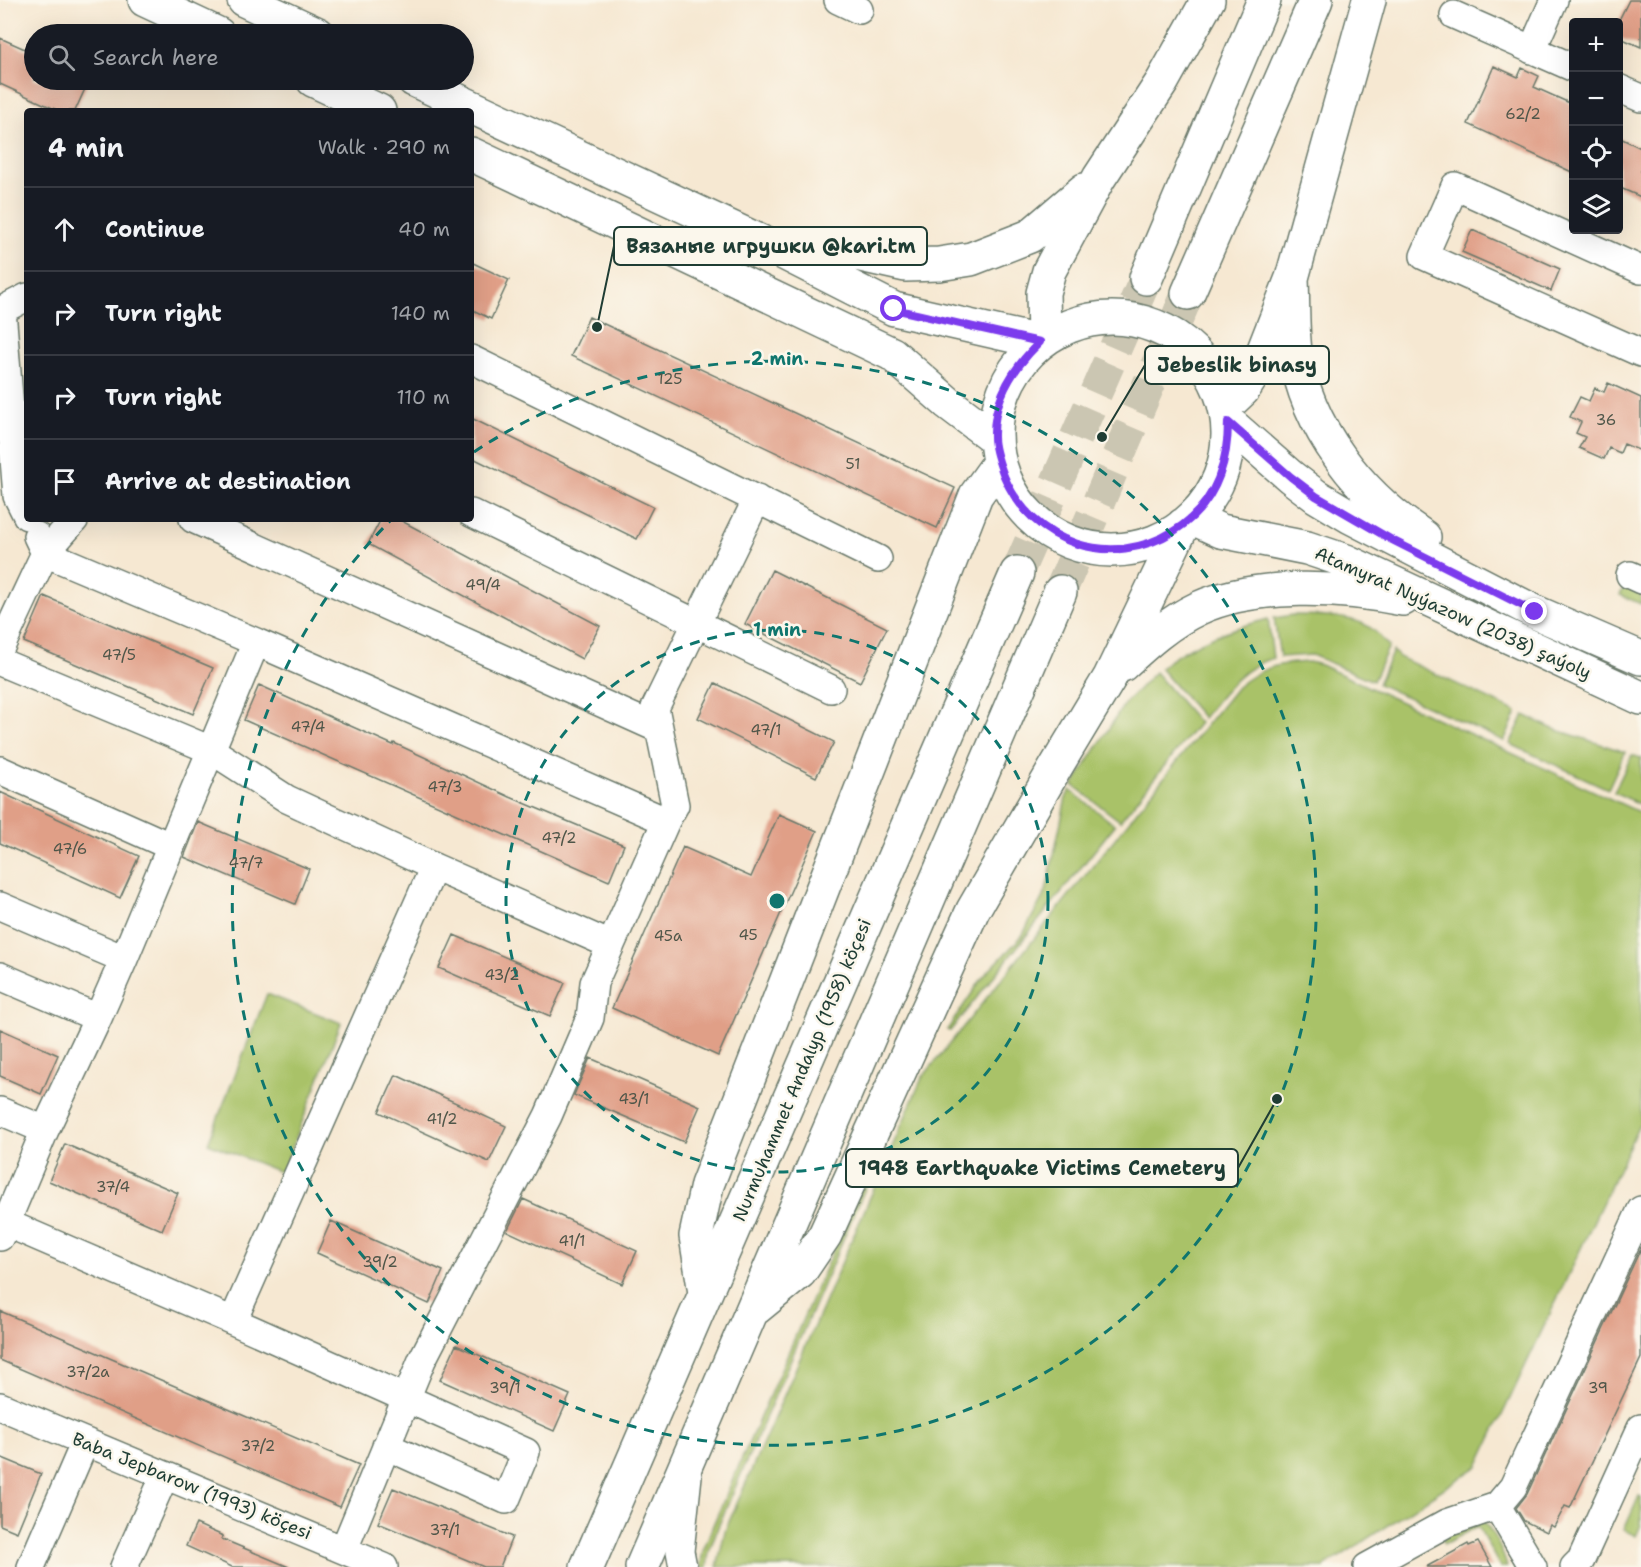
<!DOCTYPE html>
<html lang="en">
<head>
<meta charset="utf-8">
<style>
  :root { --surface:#171b24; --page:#20242c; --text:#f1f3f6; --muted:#9ea1a6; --line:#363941 }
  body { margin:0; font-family:"Shantell Sans",sans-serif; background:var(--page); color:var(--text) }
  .controls { position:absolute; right:18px; top:18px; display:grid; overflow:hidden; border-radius:6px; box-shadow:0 6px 24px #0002 }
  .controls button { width:54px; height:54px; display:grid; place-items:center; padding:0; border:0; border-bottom:2px solid var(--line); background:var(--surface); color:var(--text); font:30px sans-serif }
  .stop { position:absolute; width:18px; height:18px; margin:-14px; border:4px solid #7c3aed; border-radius:50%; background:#fff }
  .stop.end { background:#7c3aed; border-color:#fff; box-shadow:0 2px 6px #0008 }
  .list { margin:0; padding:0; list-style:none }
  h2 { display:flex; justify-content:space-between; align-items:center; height:78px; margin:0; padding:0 24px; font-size:26px }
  h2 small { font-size:20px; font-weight:400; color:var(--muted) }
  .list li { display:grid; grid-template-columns:39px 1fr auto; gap:18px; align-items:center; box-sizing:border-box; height:84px; padding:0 24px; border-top:2px solid var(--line) }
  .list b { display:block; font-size:22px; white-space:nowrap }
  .list em { font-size:20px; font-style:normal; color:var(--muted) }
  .icon { flex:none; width:33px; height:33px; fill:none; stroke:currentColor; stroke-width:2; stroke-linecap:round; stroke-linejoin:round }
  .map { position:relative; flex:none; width:1641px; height:1567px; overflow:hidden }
  .search { position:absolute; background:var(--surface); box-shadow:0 6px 24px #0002; left:24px; top:24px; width:450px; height:66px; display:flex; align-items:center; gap:15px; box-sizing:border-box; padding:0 21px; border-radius:33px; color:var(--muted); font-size:22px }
  .panel { position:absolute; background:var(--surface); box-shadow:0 6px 24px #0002; left:24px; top:108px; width:450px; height:414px; border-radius:6px }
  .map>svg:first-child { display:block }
  .green { fill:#a9c268; stroke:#64804e; stroke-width:1.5 }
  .building { fill:#e09f87 }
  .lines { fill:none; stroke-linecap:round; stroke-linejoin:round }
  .major-tunnel { stroke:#cbc6b2; stroke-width:33; stroke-dasharray:33 16; stroke-linecap:butt }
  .minor-casing { stroke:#6a796b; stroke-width:30 }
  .major-casing { stroke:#6a796b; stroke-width:36 }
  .minor { stroke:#fff; stroke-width:27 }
  .major { stroke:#fff; stroke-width:33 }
  .route { stroke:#7c3aed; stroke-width:8 }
  .ring { fill:none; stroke:#0f766e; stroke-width:3; stroke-dasharray:10 8 }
  .labels { text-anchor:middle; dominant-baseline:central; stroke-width:5; stroke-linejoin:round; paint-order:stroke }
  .number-label { font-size:15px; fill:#4f5649 }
  .street-label { font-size:18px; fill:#1f3d34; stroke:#fbf7ec }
  .centre { fill:#0f766e; stroke:#fbf7ec; stroke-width:3 }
  .ring-label { font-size:18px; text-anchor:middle; font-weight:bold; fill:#0f766e; stroke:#fbf7ec; stroke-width:5; stroke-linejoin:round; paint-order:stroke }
  .leader { fill:none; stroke:#1f3d34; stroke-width:2 }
  .callout-dot { fill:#1f3d34; stroke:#fbf7ec; stroke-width:2 }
  .callout { fill:#fbf7ec; stroke:#1f3d34; stroke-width:2 }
  .callout-label { font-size:20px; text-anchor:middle; font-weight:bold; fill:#1f3d34 }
</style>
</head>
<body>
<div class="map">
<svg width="1641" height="1567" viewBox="0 0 1641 1567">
  <rect width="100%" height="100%" fill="#fbf7ec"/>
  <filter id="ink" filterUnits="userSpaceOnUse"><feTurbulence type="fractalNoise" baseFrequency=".0167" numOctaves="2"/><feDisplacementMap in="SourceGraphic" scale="12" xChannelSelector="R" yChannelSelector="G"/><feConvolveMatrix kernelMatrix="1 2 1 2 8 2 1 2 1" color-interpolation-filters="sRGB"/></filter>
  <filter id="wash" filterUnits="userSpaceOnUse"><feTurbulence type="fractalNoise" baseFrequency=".008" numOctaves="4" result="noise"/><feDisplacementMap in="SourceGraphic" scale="24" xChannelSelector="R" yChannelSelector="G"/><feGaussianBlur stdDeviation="1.35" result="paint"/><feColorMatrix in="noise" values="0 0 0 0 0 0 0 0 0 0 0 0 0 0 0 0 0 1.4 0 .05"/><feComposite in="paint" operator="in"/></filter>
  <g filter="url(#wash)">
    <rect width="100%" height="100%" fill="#f6e8d2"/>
    <path class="green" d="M 1626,584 L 1641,591 L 1641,604 L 1620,595 Z
      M 1293,615 C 1314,615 1355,615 1372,629 C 1378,633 1383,641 1389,646 L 1373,681 L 1312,655 L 1280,657 L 1274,618 Z
      M 1268,619 L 1273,658 C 1241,667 1223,693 1203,718 L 1160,668 C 1191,642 1229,629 1268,619 Z
      M 1393,651 L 1399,657 L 1517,712 L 1504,741 L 1378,684 Z
      M 1309,662 L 1321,665 L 1641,813 L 1641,1121 L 1478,1466 L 1324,1567 L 717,1567 L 725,1531 L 922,1078 L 1237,687 C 1261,667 1279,663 1309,662 Z
      M 1155,672 L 1199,723 L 1120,821 L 1073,785 L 1125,703 Z
      M 1524,715 L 1551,728 L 1625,752 L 1608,789 L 1510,744 Z
      M 1632,755 L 1641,758 L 1641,805 L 1614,792 Z
      M 1070,790 L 1115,825 L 950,1031 L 947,1030 L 983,977 L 1022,936 L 1046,891 L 1066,798 Z
      M 267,994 L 341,1023 L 282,1173 L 208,1143 Z
      M 892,1115 L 896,1117 L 718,1527 L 709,1552 L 707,1567 L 700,1567 L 703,1551 L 713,1525 Z
      M 1639,1496 L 1641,1497 L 1641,1525 L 1636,1536 L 1624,1530 Z
      M 1480,1520 C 1491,1524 1504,1555 1507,1567 L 1500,1567 L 1478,1526 L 1444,1544 L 1441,1538 L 1471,1522 Z"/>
    <g id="blocks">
      <path class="building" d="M 1629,0 L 1641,0 L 1641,47 L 1618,37 L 1618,22 Z
        M 0,38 L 34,53 L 34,80 L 89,80 L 75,111 L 59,111 L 0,84 Z
        M 1494,66 L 1518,77 L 1522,68 L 1539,76 L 1534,87 L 1574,105 L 1574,173 L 1468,124 Z
        M 1618,137 L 1641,148 L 1641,197 L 1618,187 Z
        M 1472,230 L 1560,269 L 1551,291 L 1462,252 Z
        M 471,262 L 509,280 L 491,319 L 471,309 Z
        M 589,317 L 955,488 L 937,528 L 571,356 Z
        M 1608,383 L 1641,398 L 1641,451 L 1624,444 L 1620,453 L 1609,448 L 1604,459 L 1579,448 L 1585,437 L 1576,433 L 1581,422 L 1570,417 L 1580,397 L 1589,401 L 1595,388 L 1604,392 Z
        M 471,418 L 653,507 L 637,539 L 471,457 Z
        M 381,519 L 398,519 L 600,626 L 582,659 L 368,544 Z
        M 772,570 L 887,628 L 860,682 L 745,624 Z
        M 44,596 L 213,668 L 193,714 L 24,642 Z
        M 715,683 L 834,742 L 816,777 L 698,718 Z
        M 259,685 L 393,745 L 394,743 L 510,797 L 624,845 L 609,881 L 244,720 Z
        M 0,792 L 139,856 L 120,898 L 0,843 Z
        M 779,814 L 817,831 L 718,1056 L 612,1008 L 683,847 L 751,877 Z
        M 198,822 L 309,869 L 295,904 L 184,857 Z
        M 454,935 L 565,983 L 550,1016 L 439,968 Z
        M 0,1029 L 58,1055 L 41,1094 L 0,1076 Z
        M 590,1058 L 700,1106 L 684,1142 L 574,1095 Z
        M 396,1075 L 506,1126 L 489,1162 L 379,1112 Z
        M 65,1144 L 178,1193 L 162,1230 L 49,1181 Z
        M 523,1199 L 637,1251 L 622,1284 L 507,1231 Z
        M 331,1221 L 443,1271 L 429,1304 L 317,1253 Z
        M 1641,1248 L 1641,1358 L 1570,1508 L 1565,1506 L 1554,1527 L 1550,1525 L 1547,1532 L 1524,1521 L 1516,1508 L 1527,1494 Z
        M 0,1311 L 359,1465 L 340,1507 L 0,1360 Z
        M 456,1345 L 570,1395 L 554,1431 L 440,1380 Z
        M 0,1457 L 41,1474 L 17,1532 L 0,1525 Z
        M 393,1488 L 512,1537 L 500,1567 L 484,1567 L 378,1523 Z
        M 196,1524 L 223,1536 L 222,1539 L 289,1567 L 232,1567 L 186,1546 Z
        M 1478,1542 L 1492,1567 L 1426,1567 L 1468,1544 L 1469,1546 Z"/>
    </g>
  </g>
  <g filter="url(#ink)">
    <use href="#blocks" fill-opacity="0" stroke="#6a796b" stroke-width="1.5"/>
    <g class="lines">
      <path class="major-tunnel" d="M 1017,573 L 1146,278
        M 1060,592 L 1188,293"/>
      <defs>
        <path id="minor" d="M 838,0 L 859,10
          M 1454,15 L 1574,68
          M 1532,50 L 1554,0
          M 1618,88 L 1641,98
          M 1641,270 L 1455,186 L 1424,256 L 1641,353
          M 2,310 L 17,496 L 27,516
          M 0,311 L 27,297
          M 471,359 L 878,559
          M 471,513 L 831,689
          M 193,519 L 659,729
          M 1630,575 L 1641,580
          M 256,642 L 666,821
          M 0,649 L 45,553 L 37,536
          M 0,662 L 211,750 L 287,799 L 434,867 L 611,945
          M 0,770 L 170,846
          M 0,906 L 124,959
          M 0,976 L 98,1018
          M 0,1111 L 45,1130
          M 0,1223 L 6,1223 L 233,1321 L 526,1452 L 506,1500 L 386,1446
          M 0,1237 L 45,1130 L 98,1018 L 124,959 L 256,642 L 45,553 L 75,519
          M 233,1321 L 434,867
          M 0,1406 L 384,1567
          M 1497,1506 L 1533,1567
          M 344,1549 L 422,1360 L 548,1116 L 590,1018 L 594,983 L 666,821 L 675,805 L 655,708 L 757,499
          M 31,1567 L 85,1442
          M 124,1567 L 165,1475
          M 683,1567 L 680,1551 L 688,1476
          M 1367,1567 L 1447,1523 L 1497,1506 L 1513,1487 L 1641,1210
          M 1574,1567 L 1581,1560 L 1641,1428"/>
        <path id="major" d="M 145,0 L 218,34
          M 244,0 L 318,34
          M 313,80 L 379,111
          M 414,80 L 770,246 L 894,309 L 1040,342
          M 471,154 L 892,354 L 948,403 L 993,437
          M 784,247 L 842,251 L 905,265 L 939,264 L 971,259 L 1030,236 L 1084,190
          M 1146,278 L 1264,0
          M 1292,278 C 1293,302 1292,327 1295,351 C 1307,429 1360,495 1424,537
          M 1188,293 L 1316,0
          M996 434a116 116 0 1 1 232 0a116 116 0 1 1-232 0Z
          M 1044,338 L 1043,293 L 1049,271 L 1099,178 L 1162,82 L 1208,0
          M 1225,407 L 1243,390 L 1256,370 L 1292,278 L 1369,0
          M 1228,422 L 1291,477 L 1316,496 L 1351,517 L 1535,612 L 1641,658
          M 1193,518 L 1221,531 L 1307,548 L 1346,561 L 1641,698
          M 1122,665 C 1146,643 1169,622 1199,608 C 1257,582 1342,587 1403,599
          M 705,1293 L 696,1236 L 707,1185 L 976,495 L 999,463
          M 756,1308 L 800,1272 L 825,1235 L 973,910 L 1057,765 L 1110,677 L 1183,525
          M 587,1567 L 1017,573
          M 642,1567 L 1060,592"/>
      </defs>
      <use href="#minor" class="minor-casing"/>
      <use href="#major" class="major-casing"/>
      <use href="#minor" class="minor"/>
      <use href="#major" class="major"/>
    </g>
  </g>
  <g class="lines" filter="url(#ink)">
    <path class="route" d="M 894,309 L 1040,342 C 1014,367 993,399 994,437 C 994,450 1000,465 1004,476 C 1032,544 1112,570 1174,531 C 1214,506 1228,467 1228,422 L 1291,477 L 1316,496 L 1392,540 L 1535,612"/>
  </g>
  <g class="ring">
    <circle cx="777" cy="901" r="271"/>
    <path d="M474 452A542 542 0 1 1 390 521"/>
  </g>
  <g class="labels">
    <g class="number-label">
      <text x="1523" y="114">62/2</text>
      <text x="670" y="379">125</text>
      <text x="1606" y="420">36</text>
      <text x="853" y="464">51</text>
      <text x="483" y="585">49/4</text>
      <text x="119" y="655">47/5</text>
      <text x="308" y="727">47/4</text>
      <text x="766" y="730">47/1</text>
      <text x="445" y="787">47/3</text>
      <text x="559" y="838">47/2</text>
      <text x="70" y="849">47/6</text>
      <text x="246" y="863">47/7</text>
      <text x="748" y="935">45</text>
      <text x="668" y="936">45a</text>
      <text x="502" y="975">43/2</text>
      <text x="634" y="1099">43/1</text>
      <text x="442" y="1119">41/2</text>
      <text x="113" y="1187">37/4</text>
      <text x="572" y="1241">41/1</text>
      <text x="380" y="1262">39/2</text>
      <text x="88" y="1372">37/2a</text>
      <text x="505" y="1388">39/1</text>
      <text x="1598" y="1388">39</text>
      <text x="258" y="1446">37/2</text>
      <text x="445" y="1530">37/1</text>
    </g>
    <g class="street-label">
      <text transform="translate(1453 613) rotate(24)">Atamyrat Nyýazow (2038) şaýoly</text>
      <text transform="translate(802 1070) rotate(-67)">Nurmuhammet Andalyp (1958) köçesi</text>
      <text transform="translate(192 1486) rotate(22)">Baba Jepbarow (1993) köçesi</text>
    </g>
  </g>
  <circle cx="777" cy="901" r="9" class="centre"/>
  <g class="ring-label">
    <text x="777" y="365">2 min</text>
    <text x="777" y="636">1 min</text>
  </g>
  <path class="leader" d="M597 327L614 246M1102 437L1145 365M1277 1099L1238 1168"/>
  <g class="callout-dot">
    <circle cx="597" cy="327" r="6"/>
    <circle cx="1102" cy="437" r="6"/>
    <circle cx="1277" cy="1099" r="6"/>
  </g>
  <g class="callout">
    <rect x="614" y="227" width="313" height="38" rx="6"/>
    <rect x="1145" y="346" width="184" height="38" rx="6"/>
    <rect x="846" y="1149" width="392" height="38" rx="6"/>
  </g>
  <g class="callout-label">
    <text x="771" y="253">Вязаные игрушки @kari.tm</text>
    <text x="1237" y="372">Jebeslik binasy</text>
    <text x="1042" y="1175">1948 Earthquake Victims Cemetery</text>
  </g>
</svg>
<div class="controls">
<button>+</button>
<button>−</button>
<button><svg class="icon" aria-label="locate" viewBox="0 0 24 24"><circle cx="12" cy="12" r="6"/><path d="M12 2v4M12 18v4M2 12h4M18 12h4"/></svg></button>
<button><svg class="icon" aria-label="layers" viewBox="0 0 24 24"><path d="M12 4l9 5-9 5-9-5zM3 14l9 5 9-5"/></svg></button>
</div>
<div class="stop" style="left:894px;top:309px"></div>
<div class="stop end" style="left:1535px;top:612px"></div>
<div class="search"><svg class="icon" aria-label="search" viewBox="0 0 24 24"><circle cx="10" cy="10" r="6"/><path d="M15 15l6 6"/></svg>Search here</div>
<section class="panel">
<h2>4 min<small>Walk · 290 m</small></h2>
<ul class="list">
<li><svg class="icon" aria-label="ahead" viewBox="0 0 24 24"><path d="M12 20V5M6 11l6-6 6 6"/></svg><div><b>Continue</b></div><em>40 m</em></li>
<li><svg class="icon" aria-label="right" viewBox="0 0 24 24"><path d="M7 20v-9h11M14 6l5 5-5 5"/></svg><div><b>Turn right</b></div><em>140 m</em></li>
<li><svg class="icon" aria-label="right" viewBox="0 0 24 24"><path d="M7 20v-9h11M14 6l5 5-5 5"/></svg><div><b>Turn right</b></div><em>110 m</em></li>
<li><svg class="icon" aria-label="arrive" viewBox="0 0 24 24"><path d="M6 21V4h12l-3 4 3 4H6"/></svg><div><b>Arrive at destination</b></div></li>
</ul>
</section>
</div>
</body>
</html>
